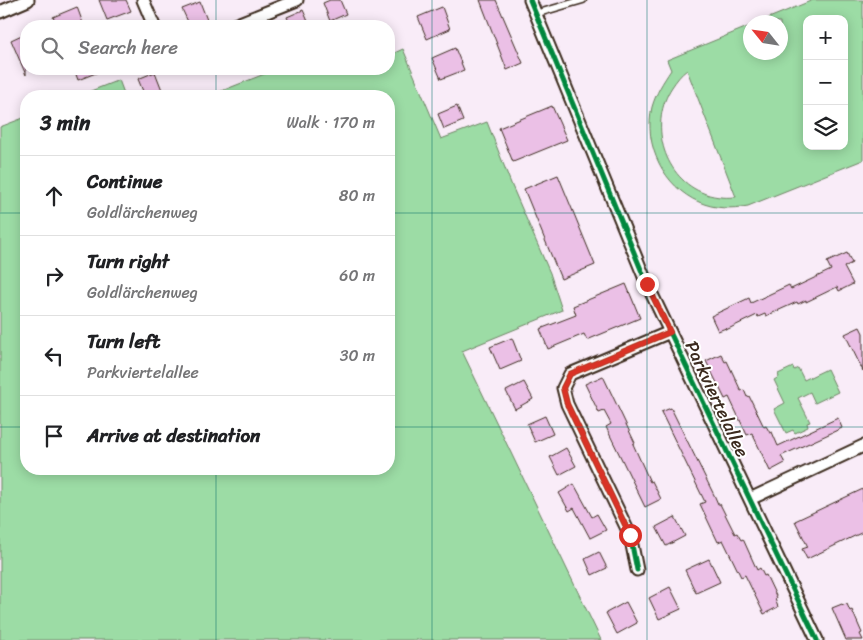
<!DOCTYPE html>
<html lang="en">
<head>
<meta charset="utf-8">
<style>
  :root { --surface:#fff; --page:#f6f6f6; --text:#202124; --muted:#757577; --line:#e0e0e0 }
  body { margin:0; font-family:Sriracha,sans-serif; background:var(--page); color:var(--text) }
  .controls { position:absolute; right:15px; top:15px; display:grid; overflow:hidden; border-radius:10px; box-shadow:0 2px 12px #0003 }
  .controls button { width:45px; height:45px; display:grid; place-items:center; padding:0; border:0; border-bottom:1px solid var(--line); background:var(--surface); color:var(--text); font:25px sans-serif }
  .compass { position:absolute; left:743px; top:15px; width:45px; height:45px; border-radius:50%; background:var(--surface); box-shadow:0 2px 12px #0003; rotate:300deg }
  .stop { position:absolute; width:15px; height:15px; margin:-11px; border:4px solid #d93025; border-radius:50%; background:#fff }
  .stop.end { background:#d93025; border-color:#fff; box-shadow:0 1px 5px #0008 }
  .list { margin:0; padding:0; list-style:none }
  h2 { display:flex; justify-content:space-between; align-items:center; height:65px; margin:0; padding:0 20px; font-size:21px }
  h2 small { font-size:16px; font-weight:400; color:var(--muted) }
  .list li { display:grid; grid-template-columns:32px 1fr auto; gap:15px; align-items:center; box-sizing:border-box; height:80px; padding:0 20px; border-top:1px solid var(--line) }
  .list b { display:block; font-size:19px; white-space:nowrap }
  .list p { margin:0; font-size:16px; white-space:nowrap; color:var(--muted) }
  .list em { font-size:16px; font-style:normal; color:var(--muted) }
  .icon { flex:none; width:28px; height:28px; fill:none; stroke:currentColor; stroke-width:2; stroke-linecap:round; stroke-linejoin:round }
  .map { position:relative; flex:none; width:863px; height:640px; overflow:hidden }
  .search { position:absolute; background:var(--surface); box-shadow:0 2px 12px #0003; left:20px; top:20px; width:375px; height:55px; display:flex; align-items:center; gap:12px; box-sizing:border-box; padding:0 18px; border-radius:20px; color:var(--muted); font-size:19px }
  .panel { position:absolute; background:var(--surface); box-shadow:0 2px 12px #0003; left:20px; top:90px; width:375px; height:385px; border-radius:20px }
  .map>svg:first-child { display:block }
  .green { fill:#9cdca5; stroke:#6c8362; fill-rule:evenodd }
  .building { fill:#ebc0e6; stroke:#3b2a1e }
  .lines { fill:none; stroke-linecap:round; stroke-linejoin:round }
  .lane-casing { stroke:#3b2a1e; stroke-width:9 }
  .street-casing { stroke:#3b2a1e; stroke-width:15 }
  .lane { stroke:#fff; stroke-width:5.5 }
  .street { stroke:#fff; stroke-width:11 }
  .cycleway-casing { stroke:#fff; stroke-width:8 }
  .cycleway { stroke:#00873e; stroke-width:5 }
  .route { stroke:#d93025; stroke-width:6 }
  .grid { fill:none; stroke:#0f766e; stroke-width:1; stroke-opacity:0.55 }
  .labels { text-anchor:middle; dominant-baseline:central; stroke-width:4; stroke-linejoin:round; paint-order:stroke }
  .street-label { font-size:18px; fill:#3b2a1e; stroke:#fff }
</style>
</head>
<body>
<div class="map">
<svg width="863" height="640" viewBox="0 0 863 640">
  <rect width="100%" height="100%" fill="#f9ecf8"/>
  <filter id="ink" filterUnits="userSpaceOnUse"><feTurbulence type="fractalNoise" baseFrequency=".02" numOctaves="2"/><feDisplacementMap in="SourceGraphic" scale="10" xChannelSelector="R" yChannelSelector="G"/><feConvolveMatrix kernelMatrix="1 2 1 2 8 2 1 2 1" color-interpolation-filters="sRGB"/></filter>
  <g filter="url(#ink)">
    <path class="green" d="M 813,0 L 863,0 L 863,160 L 748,206 C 731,209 715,209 699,202 C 664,187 643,145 652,107 C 656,93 663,82 671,70 L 667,60 L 750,26 L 750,52 L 780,52 L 780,22 L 759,22 ZM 807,19 L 844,19 L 844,146 L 807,146 ZM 687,70 L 736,197 L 735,197 C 724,198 712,197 701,192 C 662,175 649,122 672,87 C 676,81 681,74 687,70 Z
      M 403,49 L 441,139 L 487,122 L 512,186 L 550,273 L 562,310 L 462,351 L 601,640 L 0,640 L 0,127 L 26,117 L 26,469 L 389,469 L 389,96 L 209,96 L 277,69 L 389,69 L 389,53 L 390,55 Z
      M 119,80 L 125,96 L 78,96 Z
      M 793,367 L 794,370 L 798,368 L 804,380 L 827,369 L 838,392 L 815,403 L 810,392 L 798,398 L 810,422 L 807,423 L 808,427 L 795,433 L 793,430 L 786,433 L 774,409 L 785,403 L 774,380 L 779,377 L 778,374 Z"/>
    <path class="building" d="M 99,0 L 126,0 L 131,11 L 107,20 Z
      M 330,0 L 340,0 L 346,14 L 330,21 L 323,3 Z
      M 480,0 L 496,0 L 523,63 L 507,70 Z
      M 200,2 L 207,20 L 190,26 L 182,9 Z
      M 77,7 L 84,26 L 57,26 L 53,17 Z
      M 442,7 L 450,29 L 427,39 L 418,17 Z
      M 303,10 L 310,26 L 291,26 L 287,17 Z
      M 26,33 L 26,75 L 11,40 Z
      M 455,48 L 464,70 L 441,79 L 432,58 Z
      M 74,69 L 106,69 L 78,80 Z
      M 155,72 L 162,90 L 145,96 L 138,79 Z
      M 457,106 L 463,121 L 444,129 L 438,114 Z
      M 552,106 L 567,140 L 513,162 L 499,128 Z
      M 558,175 L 595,265 L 561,279 L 524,189 Z
      M 847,253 L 852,263 L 844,267 L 853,284 L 839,291 L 837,287 L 806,302 L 806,300 L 798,304 L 797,302 L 766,316 L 765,314 L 758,317 L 757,315 L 726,330 L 726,328 L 718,331 L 711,316 L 749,298 L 751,303 L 789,285 L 791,289 L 831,270 L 827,262 Z
      M 626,284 L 640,318 L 587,340 L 584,334 L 548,349 L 540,329 L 576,315 L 573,306 Z
      M 860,327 L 863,333 L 863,371 L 845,334 Z
      M 512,338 L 521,361 L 500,370 L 490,347 Z
      M 721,354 L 725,362 L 727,361 L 741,391 L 744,390 L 747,397 L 749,396 L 764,427 L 766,426 L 770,433 L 772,432 L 778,446 L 838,418 L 842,428 L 783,455 L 781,456 L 785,463 L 770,471 L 752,433 L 747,435 L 729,397 L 725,399 L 706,361 Z
      M 603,376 L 635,443 L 633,444 L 650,482 L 652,481 L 661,499 L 645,507 L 606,427 L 611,424 L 604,411 L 599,413 L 585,384 Z
      M 524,382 L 533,399 L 515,409 L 506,391 Z
      M 671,408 L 715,497 L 718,504 L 720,504 L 735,534 L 737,533 L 741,540 L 743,539 L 757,570 L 760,568 L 764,576 L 766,575 L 777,598 L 775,599 L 778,607 L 764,614 L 745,575 L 741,577 L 723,540 L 718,542 L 700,504 L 705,502 L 661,412 Z
      M 545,416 L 553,434 L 535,442 L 527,424 Z
      M 566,448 L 576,466 L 559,475 L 550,457 Z
      M 574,484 L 592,517 L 597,514 L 606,530 L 590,538 L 574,508 L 569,511 L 559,493 Z
      M 863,489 L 863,532 L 807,559 L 802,549 L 808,547 L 795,521 Z
      M 675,517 L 685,536 L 666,546 L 656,527 Z
      M 599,552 L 607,568 L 592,575 L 585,559 Z
      M 709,559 L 720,582 L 696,593 L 685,570 Z
      M 670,587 L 681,609 L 659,619 L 649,598 Z
      M 626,602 L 637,623 L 617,634 L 606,613 Z
      M 842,604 L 843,605 L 847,604 L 850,611 L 852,610 L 862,633 L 860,634 L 863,640 L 846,640 L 832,608 Z"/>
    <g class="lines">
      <defs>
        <path id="lane" d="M 535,14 L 583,0"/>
        <path id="street" d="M 143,0 L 154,26
          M 530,0 L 647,284 L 817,640
          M 0,12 L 28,0
          M 232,26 L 297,0
          M 750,499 L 863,446
          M 637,570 L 630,535 L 567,404 L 563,388 L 570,374 L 670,332"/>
      </defs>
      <use href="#lane" class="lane-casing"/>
      <use href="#street" class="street-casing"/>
      <use href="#lane" class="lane"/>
      <use href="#street" class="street"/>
      <defs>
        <path id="cycleway" d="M 530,0 L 647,284 L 817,640
          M 637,570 L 630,535 L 567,404 L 563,388 L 570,374 L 670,332"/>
      </defs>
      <use href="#cycleway" class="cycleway-casing"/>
      <use href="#cycleway" class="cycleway"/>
    </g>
  </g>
  <g class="lines" filter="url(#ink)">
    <path class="route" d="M 630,535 L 567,404 L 563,388 L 570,374 L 670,332 L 647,284"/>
  </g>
  <path class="grid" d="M 216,0 L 216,26M 432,0 L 432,640M 647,0 L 647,640M 216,69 L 216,96M 0,213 L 26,213M 389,213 L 863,213M 0,427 L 26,427M 389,427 L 863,427M 216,469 L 216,640"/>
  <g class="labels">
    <g class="street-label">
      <text transform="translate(717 399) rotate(65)">Parkviertelallee</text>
    </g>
  </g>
</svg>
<div class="controls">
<button>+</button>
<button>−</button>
<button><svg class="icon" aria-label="layers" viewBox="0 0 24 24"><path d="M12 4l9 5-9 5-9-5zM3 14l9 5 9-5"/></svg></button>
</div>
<svg class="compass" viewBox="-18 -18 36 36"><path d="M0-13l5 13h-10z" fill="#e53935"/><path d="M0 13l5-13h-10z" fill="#757577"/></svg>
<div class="stop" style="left:630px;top:535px"></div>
<div class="stop end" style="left:647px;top:284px"></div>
<div class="search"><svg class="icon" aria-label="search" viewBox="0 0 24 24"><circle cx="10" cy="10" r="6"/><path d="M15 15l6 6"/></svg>Search here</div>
<section class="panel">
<h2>3 min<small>Walk · 170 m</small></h2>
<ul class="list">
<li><svg class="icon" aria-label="ahead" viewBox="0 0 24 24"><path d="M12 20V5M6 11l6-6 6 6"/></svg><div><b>Continue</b><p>Goldlärchenweg</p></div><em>80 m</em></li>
<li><svg class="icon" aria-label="right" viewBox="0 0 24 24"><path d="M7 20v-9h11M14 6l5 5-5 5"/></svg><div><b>Turn right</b><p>Goldlärchenweg</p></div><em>60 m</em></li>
<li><svg class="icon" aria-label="left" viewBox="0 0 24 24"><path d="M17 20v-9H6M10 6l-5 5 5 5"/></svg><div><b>Turn left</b><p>Parkviertelallee</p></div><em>30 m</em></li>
<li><svg class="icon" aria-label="arrive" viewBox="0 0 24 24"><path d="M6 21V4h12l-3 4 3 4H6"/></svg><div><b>Arrive at destination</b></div></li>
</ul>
</section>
</div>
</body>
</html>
